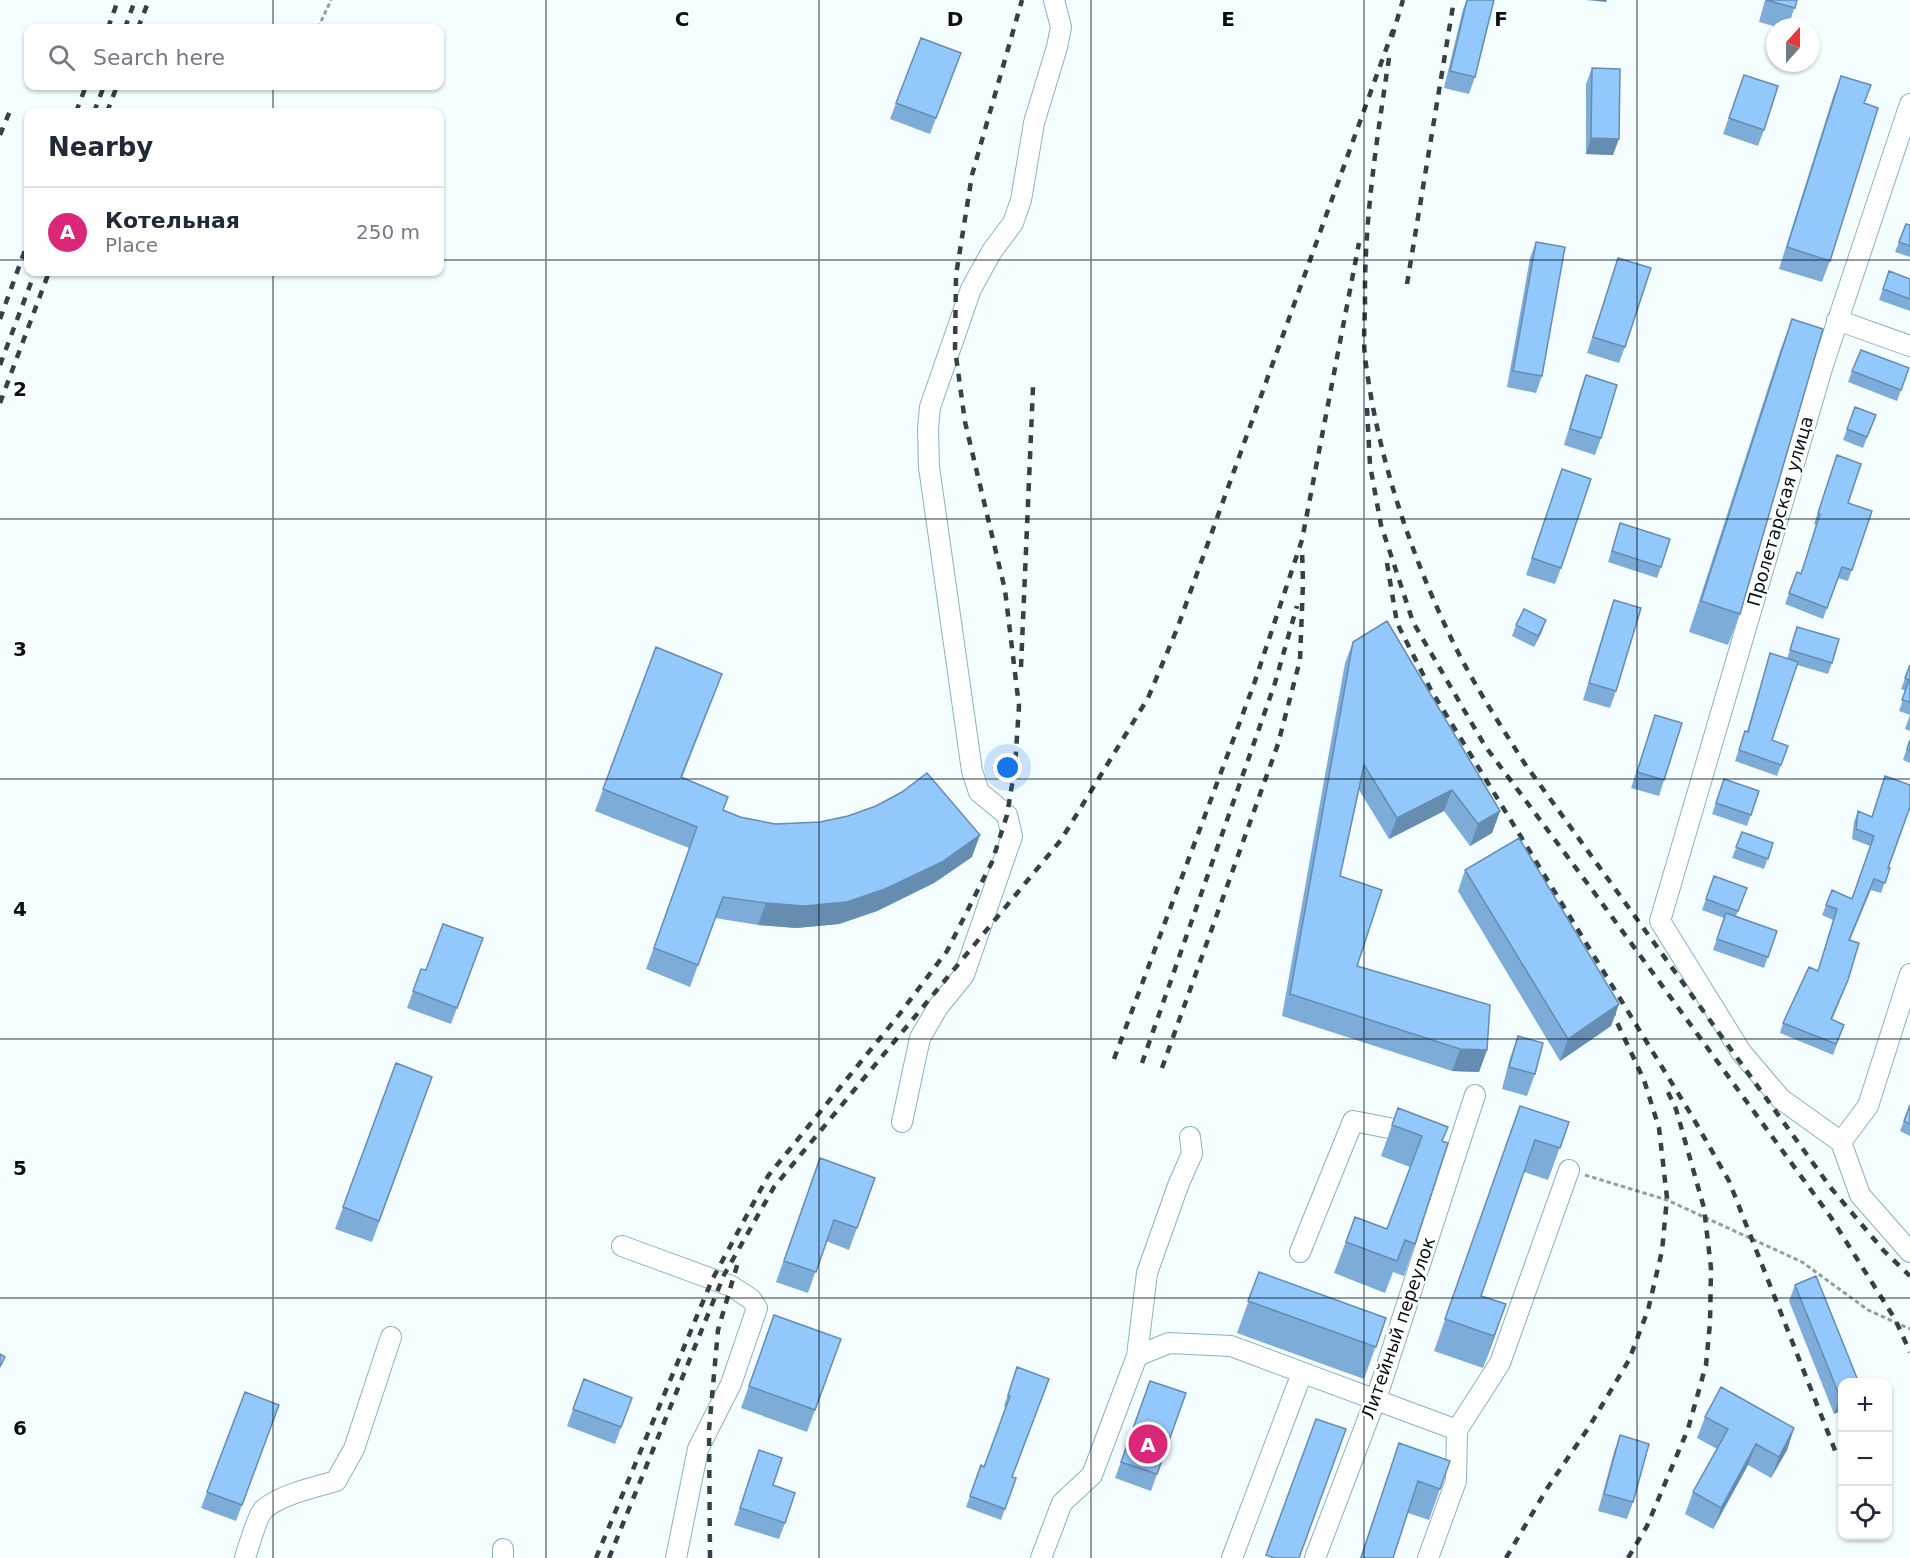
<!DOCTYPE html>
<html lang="en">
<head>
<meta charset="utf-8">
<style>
  :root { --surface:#fff; --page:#f6f6f7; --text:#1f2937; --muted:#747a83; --line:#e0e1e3; --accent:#db2777 }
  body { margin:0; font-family:"DejaVu Sans",sans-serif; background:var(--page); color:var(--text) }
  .controls { position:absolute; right:18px; bottom:18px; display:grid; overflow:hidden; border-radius:12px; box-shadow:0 2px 4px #0004 }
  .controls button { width:54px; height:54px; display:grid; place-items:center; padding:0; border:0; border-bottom:2px solid var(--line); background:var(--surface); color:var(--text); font:30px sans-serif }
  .compass { position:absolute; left:1766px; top:18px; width:54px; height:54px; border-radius:50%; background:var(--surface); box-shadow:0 2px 4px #0004; rotate:21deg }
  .you { position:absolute; left:1008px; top:768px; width:21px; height:21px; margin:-15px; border:4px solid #fff; border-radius:50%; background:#1a73e8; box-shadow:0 0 0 9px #1a73e833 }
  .badge { display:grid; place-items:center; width:39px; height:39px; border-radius:50%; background:var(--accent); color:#fff; font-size:20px; font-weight:700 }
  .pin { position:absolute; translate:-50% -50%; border:3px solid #fff; box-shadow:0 2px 6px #0006 }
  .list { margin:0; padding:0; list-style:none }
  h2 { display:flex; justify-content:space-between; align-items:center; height:78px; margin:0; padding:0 24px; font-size:26px }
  h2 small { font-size:20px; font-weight:400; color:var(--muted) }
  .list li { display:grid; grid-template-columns:39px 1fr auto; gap:18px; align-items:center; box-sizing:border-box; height:90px; padding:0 24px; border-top:2px solid var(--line) }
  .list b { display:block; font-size:22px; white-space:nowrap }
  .list p { margin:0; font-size:20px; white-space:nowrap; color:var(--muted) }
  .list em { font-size:20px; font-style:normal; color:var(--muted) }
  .icon { flex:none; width:33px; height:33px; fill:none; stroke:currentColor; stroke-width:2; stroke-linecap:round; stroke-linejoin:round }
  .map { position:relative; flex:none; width:1910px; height:1558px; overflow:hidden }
  .search { position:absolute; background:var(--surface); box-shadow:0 2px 4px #0004; left:24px; top:24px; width:420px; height:66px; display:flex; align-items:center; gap:15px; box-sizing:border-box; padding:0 21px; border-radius:12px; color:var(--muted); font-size:22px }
  .panel { position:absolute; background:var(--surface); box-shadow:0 2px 4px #0004; left:24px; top:108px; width:420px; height:168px; border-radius:12px }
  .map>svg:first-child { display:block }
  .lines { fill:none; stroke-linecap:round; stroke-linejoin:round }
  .minor-casing { stroke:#8ab3bd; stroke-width:22 }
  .path { stroke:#939ea1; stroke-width:3; stroke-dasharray:4.5 3; stroke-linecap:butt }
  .minor { stroke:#fff; stroke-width:20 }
  .rail { stroke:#344145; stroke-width:4.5; stroke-dasharray:8 8; stroke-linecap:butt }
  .wall { fill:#7eacd8 }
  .shaded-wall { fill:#668cb0 }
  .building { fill:#92c8fb; stroke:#668cb0; stroke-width:1.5 }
  .grid { fill:none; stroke:#031115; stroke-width:1.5; stroke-opacity:0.55 }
  .labels { text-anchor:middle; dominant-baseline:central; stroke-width:5; stroke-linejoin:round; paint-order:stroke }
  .street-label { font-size:18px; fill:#031115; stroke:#fff }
  .grid-label { font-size:20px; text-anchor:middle; font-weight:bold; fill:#031115; stroke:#fff; stroke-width:5; stroke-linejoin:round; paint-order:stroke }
</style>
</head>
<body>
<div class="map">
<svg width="1910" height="1558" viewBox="0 0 1910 1558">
  <rect width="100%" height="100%" fill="#f4fdff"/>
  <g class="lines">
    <defs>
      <path id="minor" d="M 1910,104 L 1823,365 L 1660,921 L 1741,1052 L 1781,1099 L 1841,1142 L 1860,1195 L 1910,1252
        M 1837,320 L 1910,346
        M 902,1122 L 920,1038 L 938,1007 L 964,975 L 1012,836 L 1007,815 L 979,792 L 972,771 L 929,467 L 928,429 L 930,407 L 971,289 L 992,251 L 1013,223 L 1021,200 L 1034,123 L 1057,47 L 1061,27 L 1054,0
        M 1841,1142 L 1868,1106 L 1910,974
        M 622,1246 L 731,1286 L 751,1299 L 757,1308 L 731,1384 L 698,1449 L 676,1558
        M 1300,1252 L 1353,1121 L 1389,1128 L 1416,1138
        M 1137,1356 L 1147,1273 L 1179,1183 L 1192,1154 L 1190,1137
        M 245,1558 C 248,1548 258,1516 263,1510 C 281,1494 313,1488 336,1481 L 354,1449 L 391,1337
        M 503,1558 L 503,1549
        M 1041,1558 L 1062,1503 L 1092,1475 L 1137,1356 L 1169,1343 L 1231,1346 L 1457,1430 L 1500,1363 L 1569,1170
        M 1232,1558 L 1302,1373
        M 1315,1558 L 1379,1390 L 1475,1095
        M 1428,1558 L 1456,1481 L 1457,1430"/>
    </defs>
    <use href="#minor" class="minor-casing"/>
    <path class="path" d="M 318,28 L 331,0
      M 291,89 L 293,86
      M 1585,1175 L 1667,1200 L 1802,1262 L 1868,1310 L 1910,1329"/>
    <use href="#minor" class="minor"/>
    <path class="rail" d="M 108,28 L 118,0
      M 125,28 L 135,0
      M 138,28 L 149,0
      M 1392,37 L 1403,0
      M 1389,58 C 1377,139 1364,220 1365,302 C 1365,320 1363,339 1365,357 C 1377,454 1409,550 1451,638 C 1472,682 1499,723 1525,764 L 1831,1188 L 1884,1251 L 1910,1276
      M 76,112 L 86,86
      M 94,112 L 104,86
      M 107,112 L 117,86
      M 0,135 L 12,106
      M 1407,284 L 1454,0
      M 0,319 L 28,242
      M 0,365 L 35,272
      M 0,403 L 49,272
      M 1367,408 L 1370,465 L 1381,525 L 1413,622 L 1485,746 L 1596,895 L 1830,1216 L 1895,1319 L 1910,1352
      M 1387,563 L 1397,623 L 1431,690 L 1692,1116 L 1729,1181 L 1838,1458
      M 1021,667 L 1033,387
      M 1114,1059 L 1254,684 L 1302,540 L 1359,243
      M 1142,1063 L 1275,683 L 1297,606
      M 1162,1068 L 1278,744 L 1300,660 L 1303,583 L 1302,549
      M 596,1558 L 712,1280 L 768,1176 L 898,1016 L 947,951 L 992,862 L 1007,815 L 1015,767 L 1019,706 L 1005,590 L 965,422 L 955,349 L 956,275 L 972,175 L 1022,0
      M 609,1558 L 724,1275 L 774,1187 L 1061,840 L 1148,698 L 1177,629 L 1393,30
      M 710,1558 L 709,1430 L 718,1330 L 738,1262
      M 1506,1558 L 1548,1487 L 1589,1427 L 1629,1360 L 1648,1310 L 1662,1251 L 1667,1198 L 1659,1128 L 1644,1080 L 1607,1001
      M 1628,1558 L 1647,1526 L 1688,1429 L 1706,1365 L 1710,1323 L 1711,1268 L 1704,1208 L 1676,1109 L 1665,1086"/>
  </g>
  <path class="wall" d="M 1467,0 L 1494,0 L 1475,77 L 1469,94 L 1444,88 L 1463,9 Z
    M 1765,0 L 1797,0 L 1788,27 L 1777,27 L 1759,22 Z
    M 961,53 L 930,134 L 890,119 L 896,103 Z
    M 1592,68 L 1613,155 L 1586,154 L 1586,84 Z
    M 1841,76 L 1864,103 L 1830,261 L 1822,282 L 1779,269 L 1833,97 Z
    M 1738,91 L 1764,130 L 1758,146 L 1723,134 Z
    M 1906,224 L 1910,225 L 1910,257 L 1895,252 Z
    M 1536,242 L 1542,376 L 1536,393 L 1507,387 L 1530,258 Z
    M 1618,258 L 1625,347 L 1619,363 L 1587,353 Z
    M 1889,271 L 1910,279 L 1910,311 L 1879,300 Z
    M 1792,319 L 1740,614 L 1728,645 L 1689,632 L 1780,351 Z
    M 1909,368 L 1897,401 L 1848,382 L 1852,371 Z
    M 1586,375 L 1601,438 L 1595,455 L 1564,445 L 1580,391 Z
    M 1855,407 L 1876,415 L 1863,448 L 1843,440 Z
    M 1833,466 L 1848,503 L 1872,511 L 1848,581 L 1838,578 L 1823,619 L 1785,604 L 1797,572 L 1801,573 L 1816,525 L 1814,524 Z
    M 1556,486 L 1561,568 L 1555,584 L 1526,575 Z
    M 1620,523 L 1661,567 L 1657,578 L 1608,562 Z
    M 1614,600 L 1616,691 L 1610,708 L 1583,700 L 1608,617 Z
    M 1516,625 L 1542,631 L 1534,647 L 1512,636 Z
    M 1797,627 L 1832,663 L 1828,674 L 1797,665 L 1772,740 L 1788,746 L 1777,776 L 1735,761 L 1745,731 L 1747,731 L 1770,653 L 1787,659 Z
    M 1353,642 L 1500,811 L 1492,833 L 1470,846 L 1444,811 L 1389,839 L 1359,790 L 1340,876 L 1357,966 L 1487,1050 L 1479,1072 L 1452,1071 L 1282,1016 L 1345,663 Z
    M 656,647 L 722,674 L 682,778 L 723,810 L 740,817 L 775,824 L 972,857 L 934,883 L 877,911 L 839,924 L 796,928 L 758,925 L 715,918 L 690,987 L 646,969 L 689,848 L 595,811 Z
    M 1910,665 L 1910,715 L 1899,711 L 1906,691 L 1901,689 Z
    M 1655,715 L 1664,780 L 1659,796 L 1631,788 Z
    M 1910,715 L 1910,731 L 1905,729 Z
    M 1910,739 L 1910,763 L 1903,760 Z
    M 1724,779 L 1759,791 L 1747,826 L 1712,814 Z
    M 1858,811 L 1872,817 L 1888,868 L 1890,868 L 1881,893 L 1871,890 L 1850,940 L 1844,991 L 1832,1020 L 1844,1025 L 1833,1055 L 1780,1033 L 1783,1023 L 1818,970 L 1833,920 L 1822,915 L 1832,890 L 1852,899 L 1870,846 L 1852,839 L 1854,822 Z
    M 1742,832 L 1773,843 L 1764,869 L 1732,858 Z
    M 1465,870 L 1619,1004 L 1611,1026 L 1560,1061 L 1458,891 Z
    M 1714,876 L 1747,888 L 1736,916 L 1777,931 L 1764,968 L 1713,950 L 1724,918 L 1702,910 Z
    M 483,938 L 451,1024 L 407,1008 L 421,969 L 426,970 Z
    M 1518,1036 L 1535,1074 L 1527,1096 L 1502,1089 L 1510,1058 Z
    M 396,1063 L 432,1077 L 372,1242 L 335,1229 Z
    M 1910,1105 L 1910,1136 L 1900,1131 Z
    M 1398,1108 L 1443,1141 L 1415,1244 L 1404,1276 L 1393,1272 L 1385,1293 L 1334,1273 L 1355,1217 L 1387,1229 L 1410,1167 L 1381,1156 Z
    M 1569,1122 L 1548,1180 L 1524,1172 L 1481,1296 L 1495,1336 L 1483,1368 L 1434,1351 L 1509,1137 Z
    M 820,1158 L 875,1178 L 849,1250 L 826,1241 L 808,1293 L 776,1282 Z
    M 1259,1272 L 1386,1318 L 1364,1379 L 1237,1333 Z
    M 1795,1285 L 1842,1383 L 1842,1410 L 1834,1414 L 1789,1301 Z
    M 774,1315 L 841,1339 L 807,1432 L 741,1408 Z
    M 1017,1367 L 1012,1477 L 1016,1478 L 1001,1520 L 966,1507 L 981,1465 L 984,1467 L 1006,1407 L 1004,1406 Z
    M 584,1379 L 632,1398 L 615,1444 L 567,1426 Z
    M 1150,1381 L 1186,1393 L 1151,1491 L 1115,1478 Z
    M 245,1392 L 279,1405 L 236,1521 L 201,1508 Z
    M 1705,1417 L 1794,1428 L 1787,1450 L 1771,1478 L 1748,1465 L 1713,1529 L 1685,1514 L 1693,1492 L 1717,1449 L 1697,1438 Z
    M 1620,1435 L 1633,1502 L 1627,1519 L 1598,1511 L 1614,1452 Z
    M 1399,1443 L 1440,1489 L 1429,1520 L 1408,1513 L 1393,1558 L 1360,1558 Z
    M 759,1450 L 773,1485 L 785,1523 L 779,1539 L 734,1525 Z"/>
  <path class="shaded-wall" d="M 1586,0 L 1607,0 L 1606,2 Z
    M 1591,138 L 1619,139 L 1613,155 L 1586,154 Z
    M 1546,620 L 1542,631 L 1534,647 L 1538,636 Z
    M 1452,790 L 1444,811 L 1389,839 L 1397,818 Z
    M 1500,811 L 1492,833 L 1470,846 L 1478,824 Z
    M 980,835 L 972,857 L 934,883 L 877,911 L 839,924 L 796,928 L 758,925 L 766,903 Z
    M 1619,1004 L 1611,1026 L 1560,1061 L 1568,1039 Z
    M 1460,1049 L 1487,1050 L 1479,1072 L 1452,1071 Z
    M 1506,1304 L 1495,1336 L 1483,1368 L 1494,1336 Z
    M 1842,1396 L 1842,1410 L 1834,1414 L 1840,1397 Z
    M 1794,1428 L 1787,1450 L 1771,1478 L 1779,1457 Z
    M 1756,1444 L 1748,1465 L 1713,1529 L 1721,1508 Z"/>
  <path class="building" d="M 1467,0 L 1494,0 L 1475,77 L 1450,71 Z
    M 1766,0 L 1797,0 L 1795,8 Z
    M 921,38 L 961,53 L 936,118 L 896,103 Z
    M 1592,68 L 1620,69 L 1619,139 L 1591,138 Z
    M 1744,75 L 1778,86 L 1764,130 L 1729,118 Z
    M 1841,76 L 1871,85 L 1864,103 L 1878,108 L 1830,261 L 1787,247 Z
    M 1906,224 L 1910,225 L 1910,246 L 1899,242 Z
    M 1536,242 L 1565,247 L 1542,376 L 1513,371 Z
    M 1618,258 L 1651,268 L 1625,347 L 1593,337 Z
    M 1889,271 L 1910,279 L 1910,299 L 1883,289 Z
    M 1792,319 L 1823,329 L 1740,614 L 1701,601 Z
    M 1861,350 L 1909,368 L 1901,390 L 1852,371 Z
    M 1586,375 L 1617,385 L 1601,438 L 1570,429 Z
    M 1855,407 L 1876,415 L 1867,437 L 1847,429 Z
    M 1837,455 L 1861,464 L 1848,503 L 1872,511 L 1852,570 L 1842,567 L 1827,608 L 1789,593 L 1797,572 L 1801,574 L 1820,514 L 1818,513 Z
    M 1562,469 L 1591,479 L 1561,568 L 1532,558 Z
    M 1620,523 L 1670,539 L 1661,567 L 1612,551 Z
    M 1614,600 L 1641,608 L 1616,691 L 1589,683 Z
    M 1524,609 L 1546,620 L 1538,636 L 1516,625 Z
    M 1387,621 L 1500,811 L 1478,824 L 1452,790 L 1397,818 L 1364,765 L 1340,876 L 1382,890 L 1357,966 L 1490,1005 L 1487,1050 L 1460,1049 L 1290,994 L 1353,642 Z
    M 1797,627 L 1839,639 L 1832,663 L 1790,650 Z
    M 656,647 L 722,674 L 681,777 L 728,797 L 723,810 L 740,817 L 775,824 L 820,822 L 848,816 L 876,806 L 902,792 L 927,773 L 980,835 L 942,862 L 885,889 L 847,902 L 804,906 L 766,903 L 723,897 L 698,965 L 654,948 L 697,827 L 603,789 Z
    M 1770,653 L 1798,662 L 1772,740 L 1788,746 L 1781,765 L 1739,750 L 1745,731 L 1748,732 Z
    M 1910,665 L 1910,702 L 1902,700 L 1909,680 L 1905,678 Z
    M 1655,715 L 1682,723 L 1664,780 L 1637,772 Z
    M 1910,740 L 1910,750 L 1907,749 Z
    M 1885,776 L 1910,785 L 1910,807 L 1888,868 L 1890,868 L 1885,883 L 1874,879 L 1849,940 L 1859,943 L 1848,980 L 1831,1019 L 1844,1025 L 1836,1044 L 1783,1023 L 1809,967 L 1818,971 L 1837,909 L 1826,905 L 1832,890 L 1852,899 L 1874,836 L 1856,829 L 1858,811 L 1872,817 Z
    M 1724,779 L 1759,791 L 1751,815 L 1716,803 Z
    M 1742,832 L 1773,843 L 1768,859 L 1736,847 Z
    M 1519,838 L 1619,1004 L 1568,1039 L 1465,870 Z
    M 1714,876 L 1747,888 L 1738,911 L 1706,899 Z
    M 1726,913 L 1777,931 L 1768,957 L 1717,939 Z
    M 443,924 L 483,938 L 457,1008 L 413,991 L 421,969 L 426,970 Z
    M 1518,1036 L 1543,1043 L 1535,1074 L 1509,1067 Z
    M 396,1063 L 432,1077 L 379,1221 L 343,1207 Z
    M 1910,1105 L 1910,1124 L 1904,1121 Z
    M 1520,1106 L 1569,1122 L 1560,1148 L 1535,1140 L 1481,1296 L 1506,1304 L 1494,1336 L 1445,1319 Z
    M 1398,1108 L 1448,1127 L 1442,1141 L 1448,1143 L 1415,1244 L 1405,1240 L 1397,1261 L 1346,1242 L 1355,1217 L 1387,1229 L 1422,1136 L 1392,1125 Z
    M 820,1158 L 875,1178 L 857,1228 L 834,1220 L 816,1272 L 784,1261 Z
    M 1259,1272 L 1386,1318 L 1376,1347 L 1248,1301 Z
    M 1816,1276 L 1859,1383 L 1842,1383 L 1842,1396 L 1840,1397 L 1795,1285 Z
    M 774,1315 L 841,1339 L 815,1410 L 749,1386 Z
    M 0,1354 L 5,1357 L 0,1367 Z
    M 1017,1367 L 1049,1379 L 1012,1477 L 1016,1478 L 1005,1509 L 970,1496 L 981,1465 L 984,1467 L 1010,1396 L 1008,1395 Z
    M 584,1379 L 632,1398 L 621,1427 L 573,1409 Z
    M 1150,1381 L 1186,1393 L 1157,1474 L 1121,1462 Z
    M 1721,1387 L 1794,1428 L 1779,1457 L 1756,1444 L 1721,1508 L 1693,1492 L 1728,1429 L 1705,1417 Z
    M 245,1392 L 279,1405 L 242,1505 L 207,1492 Z
    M 1316,1419 L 1346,1429 L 1299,1558 L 1274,1558 L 1266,1555 Z
    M 1620,1435 L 1649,1444 L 1633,1502 L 1604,1494 Z
    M 1399,1443 L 1450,1461 L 1440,1489 L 1418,1481 L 1393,1558 L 1361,1558 Z
    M 759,1450 L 782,1458 L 773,1485 L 795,1493 L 785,1523 L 740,1508 Z"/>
  <path class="grid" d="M 273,0 L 273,28M 546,0 L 546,1558M 819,0 L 819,1558M 1091,0 L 1091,1558M 1364,0 L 1364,1558M 1637,0 L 1637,1558M 273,86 L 273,112M 0,260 L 28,260M 440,260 L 1910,260M 273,272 L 273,1558M 0,519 L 1910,519M 0,779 L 1910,779M 0,1039 L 1910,1039M 0,1298 L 1910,1298"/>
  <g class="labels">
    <g class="street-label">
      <text transform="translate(1780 511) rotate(-74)">Пролетарская улица</text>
      <text transform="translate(1398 1328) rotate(-71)">Литейный переулок</text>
    </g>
  </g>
  <g class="grid-label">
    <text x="682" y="26">C</text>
    <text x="955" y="26">D</text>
    <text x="1228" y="26">E</text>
    <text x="1501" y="26">F</text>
    <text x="20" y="396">2</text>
    <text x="20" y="656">3</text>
    <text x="20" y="916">4</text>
    <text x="20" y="1175">5</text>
    <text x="20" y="1435">6</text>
  </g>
</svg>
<div class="controls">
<button>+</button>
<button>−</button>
<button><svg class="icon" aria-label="locate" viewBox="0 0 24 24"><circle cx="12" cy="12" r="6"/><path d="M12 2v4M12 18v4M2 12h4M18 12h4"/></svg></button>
</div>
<svg class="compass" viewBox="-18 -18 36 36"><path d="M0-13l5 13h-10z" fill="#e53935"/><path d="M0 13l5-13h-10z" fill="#747a83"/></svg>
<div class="you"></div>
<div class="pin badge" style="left:1148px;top:1444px">A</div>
<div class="search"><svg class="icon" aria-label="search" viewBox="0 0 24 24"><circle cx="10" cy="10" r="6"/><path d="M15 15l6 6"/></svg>Search here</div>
<section class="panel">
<h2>Nearby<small></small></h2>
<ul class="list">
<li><span class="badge">A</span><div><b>Котельная</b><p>Place</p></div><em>250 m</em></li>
</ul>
</section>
</div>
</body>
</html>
